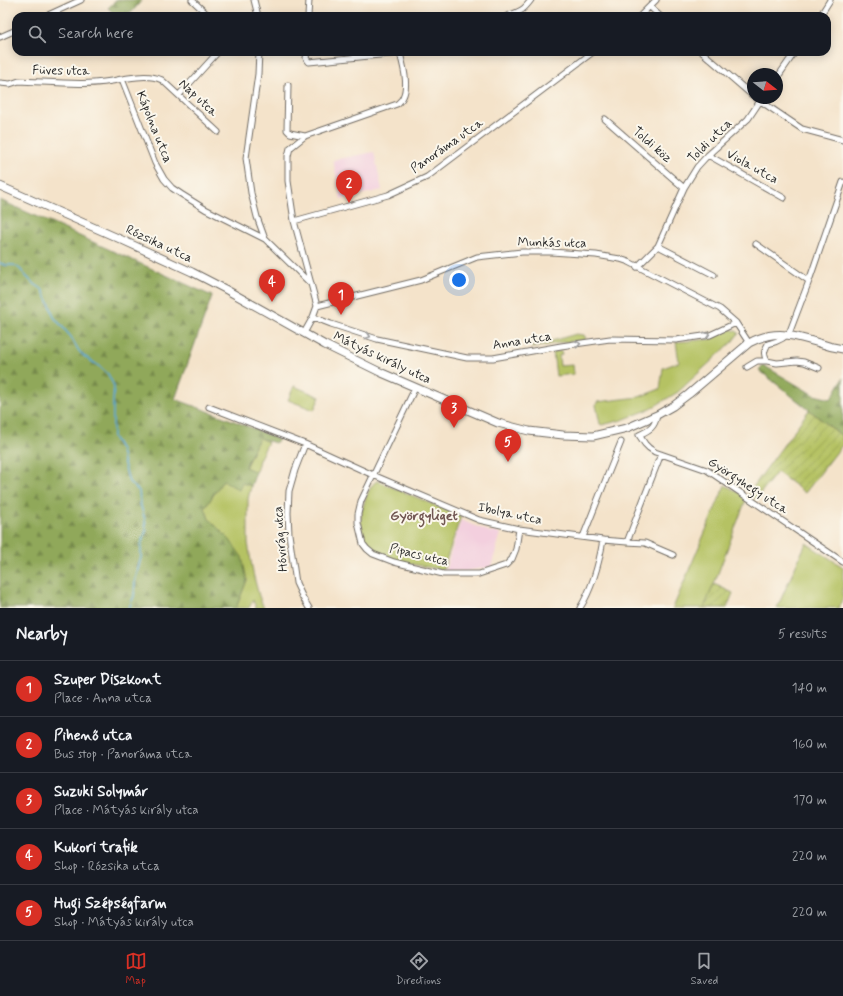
<!DOCTYPE html>
<html lang="en">
<head>
<meta charset="utf-8">
<style>
  :root { --surface:#171b24; --page:#20242c; --text:#f1f3f6; --muted:#9ea1a6; --line:#363941; --accent:#d93025 }
  body { margin:0; font-family:Mynerve,sans-serif; background:var(--page); color:var(--text) }
  .compass { position:absolute; left:747px; top:68px; width:36px; height:36px; border-radius:50%; background:var(--surface); box-shadow:0 2px 10px #0003; rotate:107deg }
  .you { position:absolute; left:459px; top:280px; width:14px; height:14px; margin:-10px; border:3px solid #fff; border-radius:50%; background:#1a73e8; box-shadow:0 0 0 6px #1a73e833 }
  .badge { display:grid; place-items:center; width:26px; height:26px; border-radius:50%; background:var(--accent); color:#fff; font-size:13px; font-weight:700 }
  .pin { position:absolute; translate:-50% -33px; filter:drop-shadow(0 1px 2px #0008) }
  .pin::after { content:''; position:absolute; top:21px; width:14px; height:12px; background:inherit; clip-path:polygon(0 0,100% 0,50% 100%) }
  .list { margin:0; padding:0; list-style:none }
  h2 { display:flex; justify-content:space-between; align-items:center; height:52px; margin:0; padding:0 16px; font-size:17px }
  h2 small { font-size:13px; font-weight:400; color:var(--muted) }
  .list li { display:grid; grid-template-columns:26px 1fr auto; gap:12px; align-items:center; box-sizing:border-box; height:56px; padding:0 16px; border-top:1px solid var(--line) }
  .list b { display:block; font-size:15px; white-space:nowrap }
  .list p { margin:0; font-size:13px; white-space:nowrap; color:var(--muted) }
  .list em { font-size:13px; font-style:normal; color:var(--muted) }
  .icon { flex:none; width:22px; height:22px; fill:none; stroke:currentColor; stroke-width:2; stroke-linecap:round; stroke-linejoin:round }
  .map { position:relative; flex:none; width:843px; height:608px; overflow:hidden }
  .search { position:absolute; background:var(--surface); box-shadow:0 2px 10px #0003; left:12px; right:12px; top:12px; height:44px; display:flex; align-items:center; gap:10px; box-sizing:border-box; padding:0 14px; border-radius:12px; color:var(--muted); font-size:15px }
  .sheet { height:332px; background:var(--surface) }
  nav { display:flex; justify-content:space-around; align-items:center; box-sizing:border-box; height:56px; border-top:1px solid var(--line); background:var(--surface); font-size:11px; color:var(--muted) }
  nav a { display:grid; justify-items:center; gap:2px }
  nav .on { color:var(--accent) }
  .map>svg:first-child { display:block }
  .built { fill:#f3cfde }
  .grass { fill:#b5c264; stroke:#707648 }
  .forest { fill:url(#forest-firs); stroke:#5e6a42 }
  .garden { fill:url(#garden-furrows); stroke:#707648 }
  .lines { fill:none; stroke-linecap:round; stroke-linejoin:round }
  .stream { stroke:#5aa8d4; stroke-width:1.5 }
  .street-casing { stroke:#716b63; stroke-width:7 }
  .secondary-casing { stroke:#716b63; stroke-width:9 }
  .street { stroke:#fff; stroke-width:5 }
  .secondary { stroke:#fff; stroke-width:7 }
  .oneway { stroke:#a0a0a0 }
  .labels { text-anchor:middle; dominant-baseline:central; stroke-width:4; stroke-linejoin:round; paint-order:stroke }
  .street-label { font-size:13px; fill:#2b2b2b; stroke:#fbf7ec }
  .neighbourhood-label { font-size:14px; font-weight:bold; fill:#715652; stroke:#fbf7ec }
</style>
</head>
<body>
<div class="map">
<svg width="843" height="608" viewBox="0 0 843 608">
  <defs>
    <pattern id="forest-firs" width="22" height="20" patternUnits="userSpaceOnUse"><rect width="22" height="20" fill="#90a85a"/><path d="M5 1l3.5 6h-7zM16 11l3.5 6h-7z" fill="#76894b"/></pattern>
    <pattern id="garden-furrows" width="10" height="10" patternUnits="userSpaceOnUse"><rect width="10" height="10" fill="#b5c264"/><path d="M-1 1l2-2M0 10L10 0M9 11l2-2" fill="none" stroke="#939e53"/></pattern>
  </defs>
  <rect width="100%" height="100%" fill="#fbf7ec"/>
  <filter id="ink" filterUnits="userSpaceOnUse"><feTurbulence type="fractalNoise" baseFrequency=".025" numOctaves="2"/><feDisplacementMap in="SourceGraphic" scale="8" xChannelSelector="R" yChannelSelector="G"/><feConvolveMatrix kernelMatrix="1 2 1 2 8 2 1 2 1" color-interpolation-filters="sRGB"/></filter>
  <filter id="wash" filterUnits="userSpaceOnUse"><feTurbulence type="fractalNoise" baseFrequency=".012" numOctaves="4" result="noise"/><feDisplacementMap in="SourceGraphic" scale="16" xChannelSelector="R" yChannelSelector="G"/><feGaussianBlur stdDeviation="0.9" result="paint"/><feColorMatrix in="noise" values="0 0 0 0 0 0 0 0 0 0 0 0 0 0 0 0 0 1.4 0 .05"/><feComposite in="paint" operator="in"/></filter>
  <g filter="url(#wash)">
    <rect width="100%" height="100%" fill="#f4e3ca"/>
    <path class="built" d="M 374,152 L 382,190 L 341,199 L 333,160 Z
      M 461,520 L 490,532 L 501,533 L 491,567 L 465,571 L 445,571 Z"/>
    <path class="grass" d="M 730,329 L 736,331 L 739,333 L 733,341 L 678,392 L 650,409 L 622,420 L 602,425 L 600,424 L 596,405 L 597,402 L 639,397 L 660,389 L 663,368 L 679,362 L 676,342 L 712,339 L 722,332 Z
      M 576,334 L 584,335 L 586,339 L 581,341 L 563,342 L 532,348 L 531,347 Z
      M 561,351 L 562,354 L 559,356 L 560,366 L 573,365 L 574,374 L 556,376 L 553,352 Z
      M 294,386 L 320,397 L 314,410 L 288,400 Z
      M 259,438 L 268,442 L 259,460 L 256,472 L 245,468 Z
      M 223,480 L 239,489 L 242,483 L 251,486 L 248,499 L 248,543 L 253,573 L 259,596 L 264,608 L 256,608 L 253,600 L 249,608 L 236,608 L 247,580 L 229,539 L 209,519 L 205,508 Z
      M 377,481 L 461,516 L 443,570 C 425,566 382,561 370,549 C 365,544 363,538 362,532 C 361,523 360,516 363,507 C 365,500 370,484 377,481 Z
      M 725,485 L 747,497 L 748,494 L 714,584 L 704,608 L 673,608 Z
      M 806,543 L 843,567 L 843,597 L 839,608 L 777,608 Z"/>
    <path class="forest" d="M 116,0 L 142,0 L 132,12 L 116,16 L 108,8 Z
      M 0,200 L 212,296 L 175,399 C 210,412 245,424 279,440 L 275,443 L 259,438 L 245,467 L 256,472 L 251,486 L 242,483 L 239,490 L 223,480 L 205,508 L 209,519 L 229,539 L 242,557 L 247,580 L 236,608 L 0,608 Z
      M 763,365 L 814,395 L 831,399 L 843,378 L 843,437 L 759,370 Z"/>
    <path class="garden" d="M 809,410 L 843,437 L 843,444 L 805,493 L 777,472 L 756,499 L 748,494 Z
      M 714,584 L 733,593 L 727,608 L 704,608 Z"/>
    <g class="lines">
      <path class="stream" d="M 0,263 L 5,265 L 14,265 L 20,269 L 26,276 L 33,283 L 42,289 L 50,305 L 54,317 L 71,337 L 79,351 L 85,357 L 99,366 L 108,374 L 114,386 L 113,402 L 113,437 L 121,450 L 123,460 L 129,482 L 139,491 L 140,503 L 145,520 L 146,531 L 141,544 L 141,557 L 135,581 L 134,596 L 129,608"/>
    </g>
  </g>
  <g filter="url(#ink)">
    <g class="lines">
      <defs>
        <path id="street" d="M 192,0 L 209,16
          M 254,0 L 258,16
          M 650,7 L 660,16
          M 46,16 L 81,0
          M 308,16 L 309,0
          M 507,16 C 520,11 522,12 531,0
          M 640,16 L 656,0
          M 820,16 L 830,0
          M 0,37 L 16,30
          M 259,52 L 258,74 L 246,158 L 251,193 L 257,217 L 265,239 L 311,284
          M 307,52 L 306,58 L 309,62 L 400,53 L 403,52
          M 702,52 L 753,96
          M 777,78 L 795,52
          M 0,83 L 10,84 L 19,81 C 52,82 90,87 122,79
          M 288,85 L 287,130 L 290,133 L 305,136
          M 179,95 L 218,52
          M 756,98 L 802,129 L 843,140
          M 605,119 L 684,188
          M 218,132 L 162,80 C 149,74 136,77 122,79 L 155,163 L 164,179 L 172,188 L 181,194 L 205,209 L 265,239
          M 708,155 L 784,198
          M 294,221 L 388,195 L 427,177 L 593,52
          M 756,244 L 809,281
          M 658,246 L 714,275
          M 637,267 L 658,246 L 684,188 L 697,167 L 708,155 L 748,119 L 762,98
          M 317,306 L 421,280 L 477,257 L 522,252 L 551,252 L 596,255 L 620,259 L 629,262 L 720,309 L 736,323 L 749,343
          M 317,306 L 294,221 L 288,181 L 288,156 L 290,148 L 305,136 L 397,104 C 399,102 402,100 403,97 C 409,85 403,65 400,53
          M 313,317 L 331,324 L 377,339 L 467,358 L 493,358 L 561,346 L 610,339 L 676,340 L 710,335 L 736,323
          M 304,333 L 313,317 L 317,306
          M 747,367 L 757,361 L 767,361
          M 819,368 L 804,362 L 797,361 L 777,363 L 767,361 C 763,354 764,351 768,344 C 776,342 786,338 790,331 L 809,281 L 843,182
          M 415,388 L 361,501 L 358,514 L 358,523 L 363,544 L 367,549 L 373,554 L 394,562 L 443,574 L 479,574 L 506,565 L 512,559 L 516,549 L 519,529
          M 209,407 L 305,444 L 373,475 L 479,520 L 519,529 L 603,540 L 627,542 L 661,454
          M 657,415 C 655,427 650,430 639,435 L 645,444 L 649,448 L 655,452 L 707,470 L 843,562
          M 305,444 L 295,470 L 289,491 L 288,513 L 289,534 L 296,583 L 303,598 L 309,608
          M 583,537 L 602,489 L 621,442
          M 627,542 L 645,543 L 673,555
          M 580,608 C 593,587 599,564 603,540"/>
        <path id="secondary" d="M 0,186 L 120,239 L 192,272 L 225,289 L 325,345 L 382,373 L 498,423 L 529,431 L 563,435 L 593,436 L 627,428 L 657,415 L 673,406 L 689,394 L 749,343 C 775,329 793,335 819,343 C 827,346 835,348 843,349"/>
      </defs>
      <use href="#street" class="street-casing"/>
      <use href="#secondary" class="secondary-casing"/>
      <use href="#street" class="street"/>
      <use href="#secondary" class="secondary"/>
    </g>
    <defs><path id="oneway-chevron" d="M-2-3.5L2.5 0L-2 3.5" fill="none" stroke-width="1.6" stroke-linecap="round" stroke-linejoin="round"/></defs>
    <g class="oneway">
      <use href="#oneway-chevron" transform="translate(707 335) rotate(-15)"/>
      <use href="#oneway-chevron" transform="translate(368 336) rotate(18)"/>
      <use href="#oneway-chevron" transform="translate(578 344) rotate(-8)"/>
    </g>
  </g>
  <g class="labels">
    <g class="street-label">
      <text transform="translate(61 71) rotate(1)">Füves utca</text>
      <text transform="translate(198 98) rotate(43)">Nap utca</text>
      <text transform="translate(154 127) rotate(68)">Kápolna utca</text>
      <text transform="translate(710 141) rotate(-45)">Toldi utca</text>
      <text transform="translate(652 145) rotate(41)">Toldi köz</text>
      <text transform="translate(447 146) rotate(-35)">Panoráma utca</text>
      <text transform="translate(752 167) rotate(29)">Viola utca</text>
      <text transform="translate(552 243) rotate(1)">Munkás utca</text>
      <text transform="translate(159 244) rotate(25)">Rózsika utca</text>
      <text transform="translate(522 341) rotate(-9)">Anna utca</text>
      <text transform="translate(382 358) rotate(25)">Mátyás király utca</text>
      <text transform="translate(748 486) rotate(33)">Györgyhegy utca</text>
      <text transform="translate(510 514) rotate(12)">Ibolya utca</text>
      <text transform="translate(281 539) rotate(-95)">Hóvirág utca</text>
      <text transform="translate(419 555) rotate(13)">Pipacs utca</text>
    </g>
    <g class="neighbourhood-label">
      <text x="424" y="516">Györgyliget</text>
    </g>
  </g>
</svg>
<svg class="compass" viewBox="-18 -18 36 36"><path d="M0-13l5 13h-10z" fill="#e53935"/><path d="M0 13l5-13h-10z" fill="#9ea1a6"/></svg>
<div class="you"></div>
<div class="pin badge" style="left:341px;top:315px">1</div>
<div class="pin badge" style="left:349px;top:203px">2</div>
<div class="pin badge" style="left:454px;top:428px">3</div>
<div class="pin badge" style="left:272px;top:302px">4</div>
<div class="pin badge" style="left:508px;top:462px">5</div>
<div class="search"><svg class="icon" aria-label="search" viewBox="0 0 24 24"><circle cx="10" cy="10" r="6"/><path d="M15 15l6 6"/></svg>Search here</div>
</div>
<section class="sheet">
<h2>Nearby<small>5 results</small></h2>
<ul class="list">
<li><span class="badge">1</span><div><b>Szuper Diszkont</b><p>Place · Anna utca</p></div><em>140 m</em></li>
<li><span class="badge">2</span><div><b>Pihenő utca</b><p>Bus stop · Panoráma utca</p></div><em>160 m</em></li>
<li><span class="badge">3</span><div><b>Suzuki Solymár</b><p>Place · Mátyás király utca</p></div><em>170 m</em></li>
<li><span class="badge">4</span><div><b>Kukori trafik</b><p>Shop · Rózsika utca</p></div><em>220 m</em></li>
<li><span class="badge">5</span><div><b>Hugi Szépségfarm</b><p>Shop · Mátyás király utca</p></div><em>220 m</em></li>
</ul>
</section>
<nav>
<a class="on"><svg class="icon" aria-label="map" viewBox="0 0 24 24"><path d="M3 6l6-2 6 2 6-2v14l-6 2-6-2-6 2zM9 4v14M15 6v14"/></svg>Map</a>
<a><svg class="icon" aria-label="directions" viewBox="0 0 24 24"><path d="M12 3l9 9-9 9-9-9zM9 14v-3h6M13 9l2 2-2 2"/></svg>Directions</a>
<a><svg class="icon" aria-label="saved" viewBox="0 0 24 24"><path d="M7 4h10v16l-5-4-5 4z"/></svg>Saved</a>
</nav>
</body>
</html>
